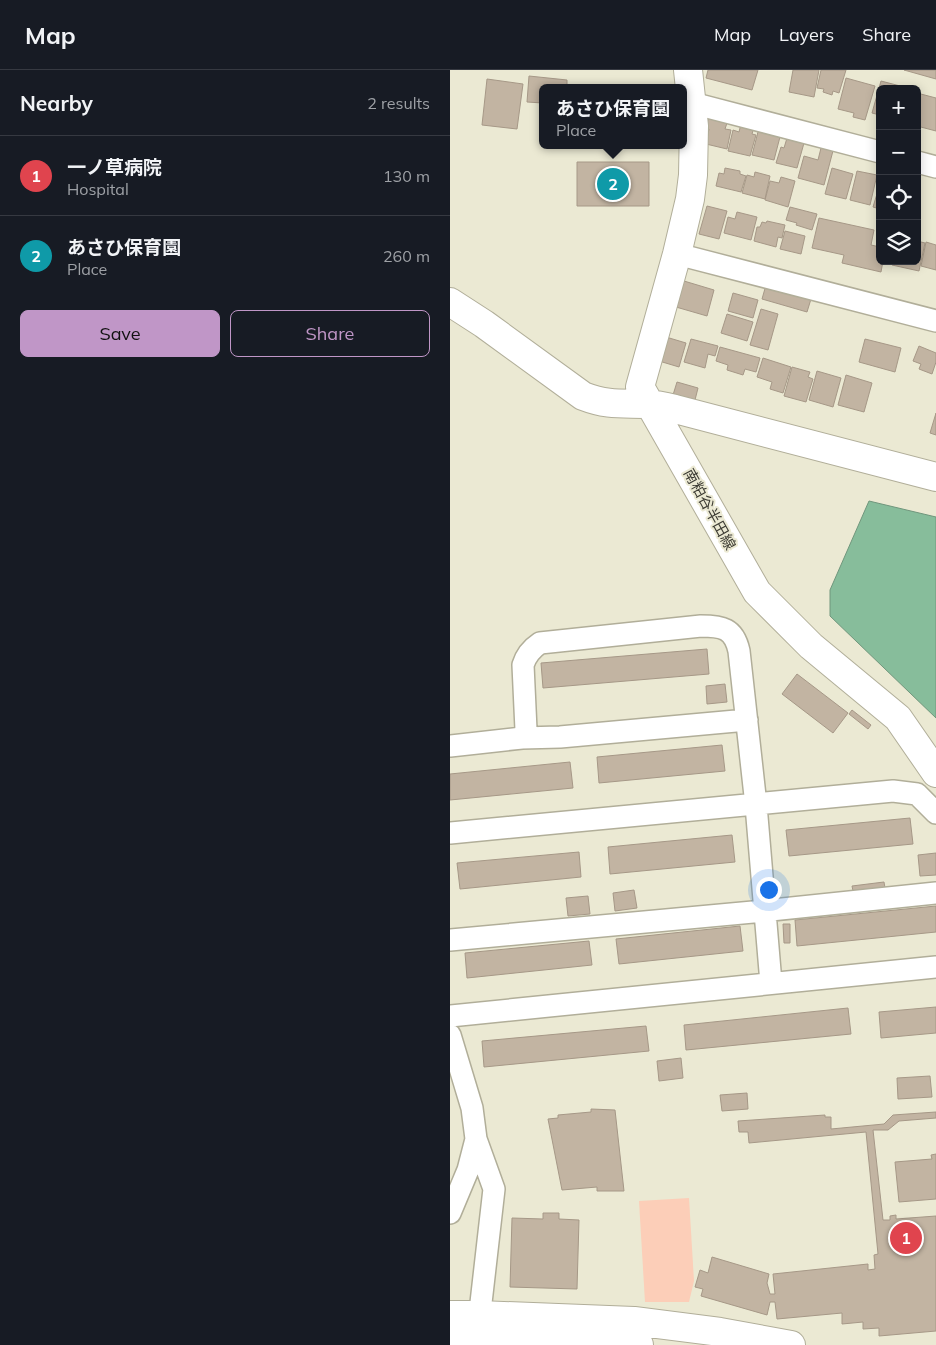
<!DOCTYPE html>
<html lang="en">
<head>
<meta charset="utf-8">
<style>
  :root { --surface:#171b24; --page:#242831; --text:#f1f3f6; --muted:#9ea1a6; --line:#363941; --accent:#c096c7 }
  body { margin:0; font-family:Mulish,"Noto Sans JP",sans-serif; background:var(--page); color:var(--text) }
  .controls { position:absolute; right:15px; top:15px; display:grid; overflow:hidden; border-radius:8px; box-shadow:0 2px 12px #0003 }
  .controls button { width:45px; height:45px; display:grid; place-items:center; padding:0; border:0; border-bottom:1px solid var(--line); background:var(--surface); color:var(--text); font:25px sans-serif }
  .you { position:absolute; left:318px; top:819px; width:18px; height:18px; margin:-12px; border:4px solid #fff; border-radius:50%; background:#1a73e8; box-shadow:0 0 0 8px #1a73e833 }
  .badge { display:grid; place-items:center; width:32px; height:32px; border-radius:50%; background:var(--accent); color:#fff; font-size:16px; font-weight:700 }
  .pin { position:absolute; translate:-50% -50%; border:2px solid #fff; box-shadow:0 1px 5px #0006 }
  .popup { position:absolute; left:89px; top:14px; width:148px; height:65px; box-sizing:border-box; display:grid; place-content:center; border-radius:8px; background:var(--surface); filter:drop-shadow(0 1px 4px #0005); font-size:16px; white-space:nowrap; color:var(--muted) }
  .popup b { font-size:19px; color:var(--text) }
  .popup::after { content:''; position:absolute; left:50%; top:100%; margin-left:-10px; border:10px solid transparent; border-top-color:var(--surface) }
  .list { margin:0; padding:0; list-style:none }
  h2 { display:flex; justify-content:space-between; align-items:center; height:65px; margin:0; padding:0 20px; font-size:21px }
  h2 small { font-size:16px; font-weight:400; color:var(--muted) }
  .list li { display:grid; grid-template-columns:32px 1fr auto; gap:15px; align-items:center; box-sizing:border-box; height:80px; padding:0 20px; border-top:1px solid var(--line) }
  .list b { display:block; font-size:19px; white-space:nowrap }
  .list p { margin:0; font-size:16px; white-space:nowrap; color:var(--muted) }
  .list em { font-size:16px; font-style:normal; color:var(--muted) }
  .actions { display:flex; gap:10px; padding:15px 20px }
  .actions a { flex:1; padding:11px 0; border:1px solid var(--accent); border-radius:8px; text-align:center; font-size:18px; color:var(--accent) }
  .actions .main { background:var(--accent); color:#111 }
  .icon { flex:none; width:28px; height:28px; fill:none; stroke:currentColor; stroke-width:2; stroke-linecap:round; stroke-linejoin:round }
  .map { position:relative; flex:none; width:486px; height:1275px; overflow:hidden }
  header { display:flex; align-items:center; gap:30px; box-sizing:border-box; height:70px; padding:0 25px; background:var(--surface); border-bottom:1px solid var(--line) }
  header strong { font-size:24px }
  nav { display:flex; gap:28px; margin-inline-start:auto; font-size:18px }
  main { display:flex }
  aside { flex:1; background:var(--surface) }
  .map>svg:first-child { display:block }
  .green { fill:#fcceb8 }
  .water { fill:#87bd9b; stroke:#70967c }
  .building { fill:#c2b4a2; stroke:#a69887 }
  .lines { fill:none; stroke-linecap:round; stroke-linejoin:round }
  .street-casing { stroke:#b1ae99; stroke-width:24 }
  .secondary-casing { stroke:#b1ae99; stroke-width:30 }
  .street { stroke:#fff; stroke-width:21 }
  .secondary { stroke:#fff; stroke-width:28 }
  .labels { text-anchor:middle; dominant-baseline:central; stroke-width:4; stroke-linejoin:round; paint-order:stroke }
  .street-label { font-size:15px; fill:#3c3b33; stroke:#ebe9d3 }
</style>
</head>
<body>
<header>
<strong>Map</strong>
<nav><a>Map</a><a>Layers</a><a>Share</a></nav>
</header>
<main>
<aside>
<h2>Nearby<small>2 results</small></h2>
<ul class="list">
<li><span class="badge" style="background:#e0444e">1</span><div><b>一ノ草病院</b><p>Hospital</p></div><em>130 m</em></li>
<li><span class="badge" style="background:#0f9aa8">2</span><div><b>あさひ保育園</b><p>Place</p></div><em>260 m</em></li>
</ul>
<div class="actions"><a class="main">Save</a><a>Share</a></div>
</aside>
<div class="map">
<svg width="486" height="1275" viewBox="0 0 486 1275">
  <rect width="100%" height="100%" fill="#ebe9d3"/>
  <path class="green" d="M 239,1128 L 244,1211 L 239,1232 L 195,1232 L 189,1131 Z"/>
  <path class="water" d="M 419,431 L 486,447 L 486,648 L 380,546 L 380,520 Z"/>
  <path class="building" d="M 258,0 L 308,0 L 302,20 L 256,8 Z
    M 343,0 L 369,0 L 364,27 L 339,22 Z
    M 371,0 L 396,0 L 389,23 L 383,21 L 382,25 L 373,22 L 374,19 L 367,18 Z
    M 454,0 L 486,0 L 486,9 Z
    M 79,6 L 117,10 L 117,18 L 93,18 L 93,33 L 77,32 Z
    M 396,8 L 425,16 L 415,50 L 403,47 L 404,43 L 388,39 Z
    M 37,9 L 73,14 L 67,59 L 32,55 Z
    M 431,11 L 454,17 L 453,19 L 430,19 L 430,45 L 422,43 Z
    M 467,23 L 486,28 L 486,61 L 467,56 Z
    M 259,45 L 278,50 L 275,59 L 281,60 L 277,79 L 256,74 L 259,59 L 256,58 Z
    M 291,54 L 304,57 L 302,64 L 306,65 L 300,86 L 278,81 L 283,60 L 289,62 Z
    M 309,58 L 331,63 L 324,90 L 302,85 Z
    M 337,68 L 354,73 L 347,98 L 326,93 L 331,77 L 334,78 Z
    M 372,74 L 384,77 L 374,115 L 348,108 L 354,86 L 368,90 Z
    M 127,92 L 199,92 L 199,136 L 127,136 Z
    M 275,98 L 290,101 L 290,104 L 296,106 L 291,122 L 266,116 L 269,103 L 274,104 Z
    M 382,98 L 403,104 L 396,129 L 375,124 Z
    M 407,101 L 427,105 L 420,135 L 400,130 Z
    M 305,102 L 320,106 L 315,129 L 292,123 L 297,105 L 304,107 Z
    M 331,107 L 345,111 L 338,137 L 315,130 L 320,111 L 329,113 Z
    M 430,114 L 430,139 L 423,137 Z
    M 257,136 L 277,141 L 269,169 L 249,164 Z
    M 340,137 L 367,144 L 362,160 L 346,155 L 347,153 L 336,150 Z
    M 287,142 L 307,147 L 301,170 L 274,163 L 278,147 L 285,149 Z
    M 369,148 L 424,160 L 421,175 L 430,177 L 430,191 L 433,191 L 431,202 L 392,193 L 394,185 L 362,178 Z
    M 317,151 L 335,155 L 332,168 L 328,167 L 326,177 L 304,171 L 307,157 L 310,157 L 312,152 L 316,153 Z
    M 335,161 L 355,166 L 351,184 L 330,179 Z
    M 467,171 L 475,173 L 469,201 L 442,195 L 442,191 L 467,191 Z
    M 476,172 L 486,175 L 486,200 L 471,196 Z
    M 234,211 L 264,220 L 257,246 L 226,237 Z
    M 316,215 L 361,229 L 357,242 L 312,229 Z
    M 283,223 L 308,230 L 303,248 L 278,241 Z
    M 311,239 L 328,244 L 318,280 L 300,275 Z
    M 277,244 L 303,252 L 297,271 L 271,263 Z
    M 216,267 L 236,273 L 229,297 L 209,291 Z
    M 241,269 L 268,276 L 265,286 L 258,284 L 255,298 L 234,292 Z
    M 415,269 L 451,278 L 445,302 L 409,292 Z
    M 469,276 L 486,283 L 486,292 L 482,304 L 469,299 L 471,294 L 463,291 Z
    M 270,277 L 310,288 L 306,302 L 295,299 L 293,305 L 277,300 L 278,295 L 266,291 Z
    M 313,288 L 341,297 L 333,323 L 320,319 L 322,312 L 307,307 Z
    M 342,297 L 360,302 L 358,307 L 363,309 L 356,332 L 334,326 Z
    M 367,301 L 391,308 L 383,337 L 359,330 Z
    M 396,305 L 422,313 L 414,342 L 388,335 Z
    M 227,312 L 248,318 L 245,330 L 223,325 Z
    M 486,343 L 486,365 L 480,363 Z
    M 257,579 L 259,604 L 93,618 L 91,593 Z
    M 347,604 L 398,643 L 383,663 L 332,624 Z
    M 275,614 L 277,632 L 257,634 L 256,616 Z
    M 402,640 L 421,655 L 418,659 L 399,644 Z
    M 272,675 L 275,701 L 149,713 L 147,687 Z
    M 120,692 L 123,718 L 0,730 L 0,704 Z
    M 460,748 L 463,774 L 339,786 L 336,760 Z
    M 282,765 L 285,792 L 160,804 L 158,777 Z
    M 129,782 L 131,807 L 10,819 L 7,793 Z
    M 486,783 L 486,805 L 470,806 L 468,785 Z
    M 434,812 L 435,818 L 403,821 L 402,816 Z
    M 184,820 L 187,838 L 165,841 L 163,823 Z
    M 138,826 L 140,844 L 118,846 L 116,828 Z
    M 486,836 L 486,862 L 347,876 L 345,850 Z
    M 333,854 L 340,854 L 340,873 L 334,873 Z
    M 290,856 L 293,881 L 169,894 L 166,869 Z
    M 139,871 L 142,895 L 17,908 L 15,883 Z
    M 486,937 L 486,963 L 431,968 L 429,942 Z
    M 398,938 L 401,964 L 236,980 L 234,955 Z
    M 196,956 L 199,981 L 34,997 L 32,971 Z
    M 231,988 L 233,1008 L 209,1011 L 207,991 Z
    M 480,1006 L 482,1027 L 448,1029 L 447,1008 Z
    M 297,1023 L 298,1039 L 272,1041 L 270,1025 Z
    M 141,1039 L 165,1040 L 174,1121 L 147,1121 L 147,1117 L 112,1120 L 98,1049 L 108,1048 L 108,1045 L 141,1042 Z
    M 486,1042 L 486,1048 L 449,1051 L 438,1060 L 423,1060 L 433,1150 L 440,1150 L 440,1146 L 446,1145 L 446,1149 L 486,1146 L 486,1261 L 429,1266 L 429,1258 L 413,1259 L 413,1252 L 392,1254 L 392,1243 L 327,1249 L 325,1232 L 320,1232 L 317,1245 L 251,1226 L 253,1219 L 245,1217 L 250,1200 L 258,1203 L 262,1187 L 319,1204 L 317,1213 L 320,1224 L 325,1224 L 323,1204 L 418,1194 L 418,1200 L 425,1199 L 424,1185 L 428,1184 L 416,1062 L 299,1073 L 298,1062 L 289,1062 L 288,1051 L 375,1045 L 375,1047 L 381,1047 L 381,1059 L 434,1054 L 443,1045 Z
    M 486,1084 L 486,1129 L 449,1132 L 445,1092 L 482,1089 L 481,1085 Z
    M 93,1143 L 109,1143 L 109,1149 L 129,1150 L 127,1219 L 60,1217 L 62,1148 L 93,1149 Z"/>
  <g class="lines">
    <defs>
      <path id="street" d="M 242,33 L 430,82
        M 467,92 L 486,97
        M 227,184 L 486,251
        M 72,668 L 110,667 L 297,650
        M 0,676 L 72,668 L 76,660 L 73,595 C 76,585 81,579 90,573 L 251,556 C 272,556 284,558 289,581 L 306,735 L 321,913
        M 0,763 L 443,721 L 467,724 L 486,743
        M 0,870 L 303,842 L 486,823
        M 0,946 L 486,897
        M 0,965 L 22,1038 L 26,1069 L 44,1119 L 28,1259
        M 0,1143 L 18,1100 L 26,1069"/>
      <path id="secondary" d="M 238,0 L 244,56 L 243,105 L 240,129 L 227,184 L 190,317 L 307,522 L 361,576 L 448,648 L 486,703
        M 0,232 L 34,254 L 133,326 C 159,336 172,333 198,334 C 207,335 216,337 225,339 L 486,407
        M 0,1245 L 29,1245 L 184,1251 L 270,1262 L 341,1275
        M 0,1269 L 88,1268 L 189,1275"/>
    </defs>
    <use href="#street" class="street-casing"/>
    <use href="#secondary" class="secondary-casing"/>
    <use href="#street" class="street"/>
    <use href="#secondary" class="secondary"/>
  </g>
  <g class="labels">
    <g class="street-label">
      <text transform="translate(260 439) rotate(61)">南粕谷半田線</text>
    </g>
  </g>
</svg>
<div class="controls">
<button>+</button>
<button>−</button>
<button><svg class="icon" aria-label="locate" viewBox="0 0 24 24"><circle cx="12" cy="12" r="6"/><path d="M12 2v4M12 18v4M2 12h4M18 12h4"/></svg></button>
<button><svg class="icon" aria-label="layers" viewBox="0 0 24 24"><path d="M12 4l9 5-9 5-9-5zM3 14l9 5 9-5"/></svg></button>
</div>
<div class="you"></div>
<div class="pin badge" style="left:456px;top:1168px;background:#e0444e">1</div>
<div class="pin badge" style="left:163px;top:114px;background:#0f9aa8">2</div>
<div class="popup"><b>あさひ保育園</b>Place</div>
</div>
</main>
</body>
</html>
